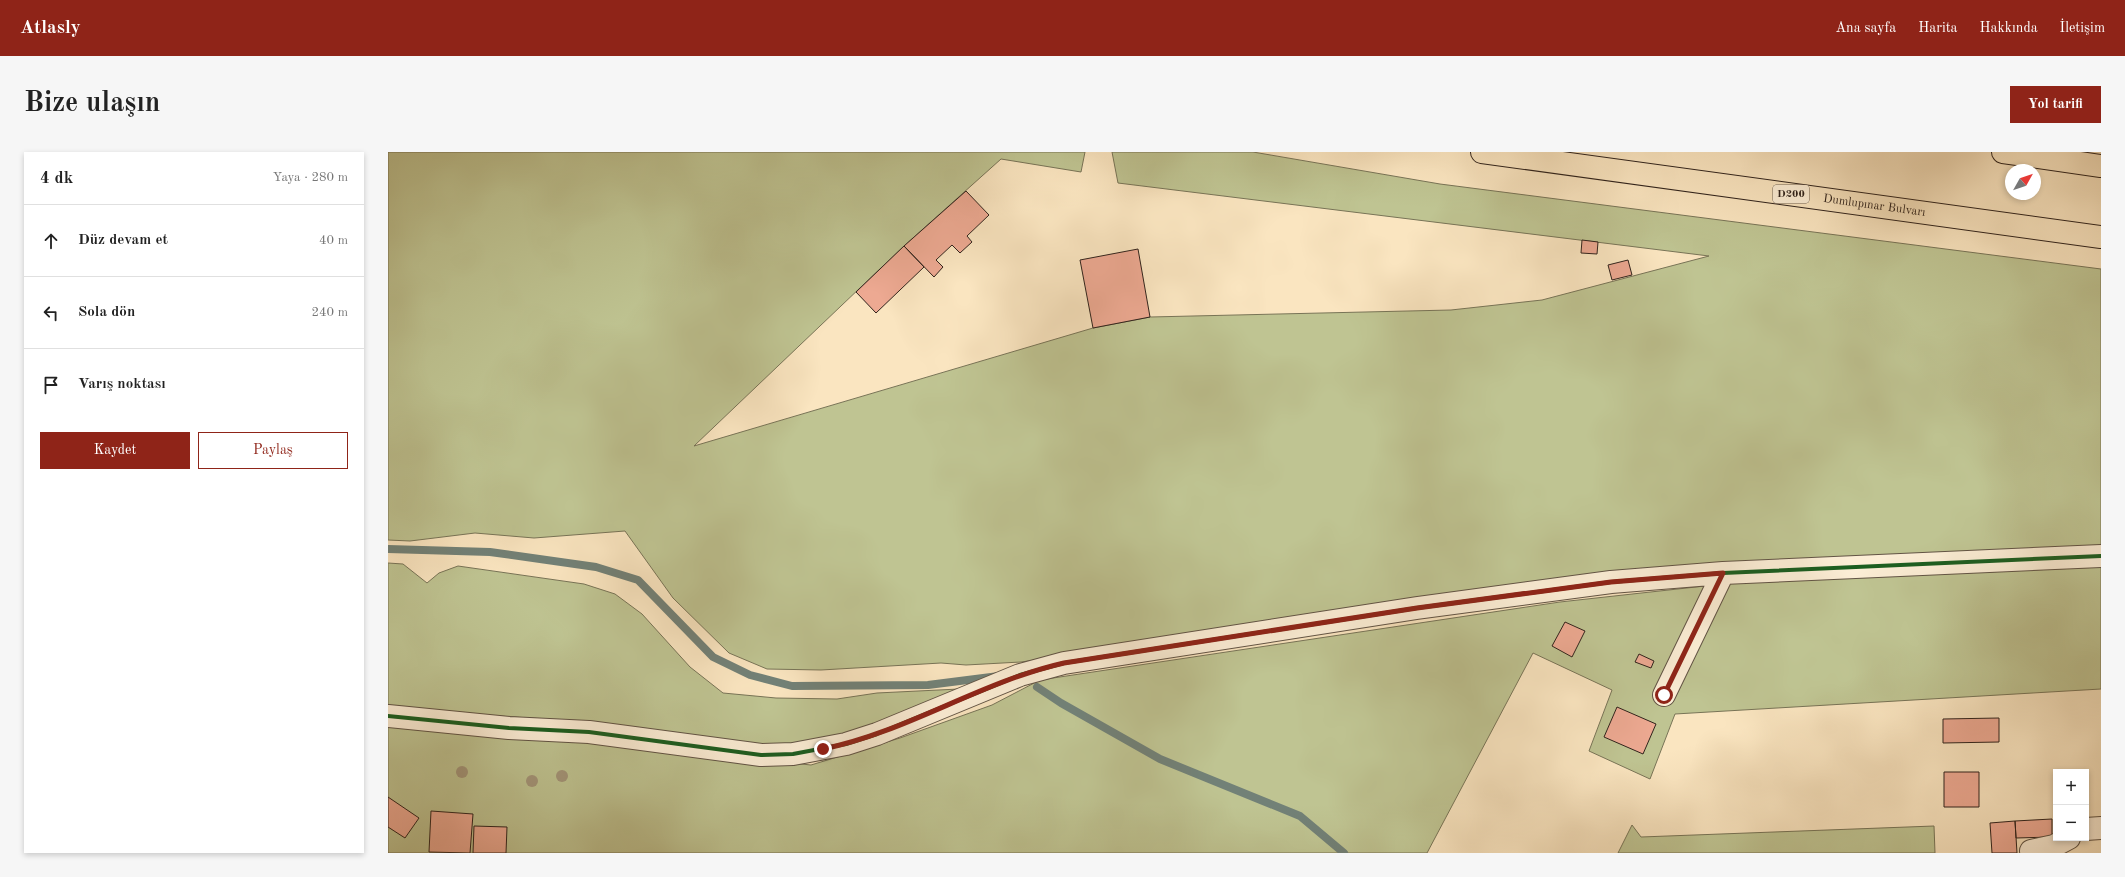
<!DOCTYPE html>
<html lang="tr">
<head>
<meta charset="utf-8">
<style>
  :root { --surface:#fff; --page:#f6f6f6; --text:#222; --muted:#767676; --line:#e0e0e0; --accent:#8f2418 }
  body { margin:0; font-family:"Old Standard TT",serif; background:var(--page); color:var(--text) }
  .controls { position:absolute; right:12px; bottom:12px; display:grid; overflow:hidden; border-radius:0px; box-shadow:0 2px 6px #0003 }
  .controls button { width:36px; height:36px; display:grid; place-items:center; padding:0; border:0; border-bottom:1px solid var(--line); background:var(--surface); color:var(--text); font:20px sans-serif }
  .compass { position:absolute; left:1617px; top:12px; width:36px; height:36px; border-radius:50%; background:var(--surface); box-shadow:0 2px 6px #0003; rotate:50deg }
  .stop { position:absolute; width:12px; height:12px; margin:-9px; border:3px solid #8f2418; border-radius:50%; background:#fff }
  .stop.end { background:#8f2418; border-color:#fff; box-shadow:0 1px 4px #0008 }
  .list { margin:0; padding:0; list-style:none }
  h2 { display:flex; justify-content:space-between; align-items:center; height:52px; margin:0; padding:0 16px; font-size:17px }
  h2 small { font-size:13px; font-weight:400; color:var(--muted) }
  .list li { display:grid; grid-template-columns:26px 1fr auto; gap:12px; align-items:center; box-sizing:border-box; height:72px; padding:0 16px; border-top:1px solid var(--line) }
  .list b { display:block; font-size:15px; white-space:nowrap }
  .list em { font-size:13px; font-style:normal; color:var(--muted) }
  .actions { display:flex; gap:8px; padding:12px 16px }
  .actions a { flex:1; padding:9px 0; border:1px solid var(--accent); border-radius:0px; text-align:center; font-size:14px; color:var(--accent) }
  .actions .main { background:var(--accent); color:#fff }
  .icon { flex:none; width:22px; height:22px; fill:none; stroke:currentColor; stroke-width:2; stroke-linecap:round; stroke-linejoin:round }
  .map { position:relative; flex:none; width:1713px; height:701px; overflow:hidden; border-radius:0px }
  header { display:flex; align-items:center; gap:24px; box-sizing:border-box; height:56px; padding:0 20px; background:var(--accent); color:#fff }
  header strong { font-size:19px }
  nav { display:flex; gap:22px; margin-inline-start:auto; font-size:14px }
  .intro { display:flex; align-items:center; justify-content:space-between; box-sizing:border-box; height:96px; padding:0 24px }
  h1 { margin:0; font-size:28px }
  .button { padding:10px 18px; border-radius:0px; background:var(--accent); color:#fff; font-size:14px; font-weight:700 }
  main { display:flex; gap:24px; padding:0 24px }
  aside { flex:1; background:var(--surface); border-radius:0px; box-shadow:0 2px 6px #0003 }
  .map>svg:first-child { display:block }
  .green { fill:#bfc492; stroke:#787457 }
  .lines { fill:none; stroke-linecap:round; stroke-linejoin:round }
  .stream { stroke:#728177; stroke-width:8 }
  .building { fill:#eda992; stroke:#30231c }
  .minor-casing { stroke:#625445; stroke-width:24 }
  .highway-casing { stroke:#30231c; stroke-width:24 }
  .minor { stroke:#fceed6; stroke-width:22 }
  .highway { stroke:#fae5c0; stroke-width:22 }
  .cycleway-casing { stroke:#fceed6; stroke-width:6 }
  .cycleway { stroke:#1b5e20; stroke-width:4 }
  .tree { fill:#a39579 }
  .route { stroke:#8f2418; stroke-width:5 }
  .labels { text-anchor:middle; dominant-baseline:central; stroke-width:3; stroke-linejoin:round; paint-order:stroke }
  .shield { fill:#fceed6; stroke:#6d6054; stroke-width:1 }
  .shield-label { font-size:11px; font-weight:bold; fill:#30231c }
  .street-label { font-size:12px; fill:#30231c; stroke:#fceed6 }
</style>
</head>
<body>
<header>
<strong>Atlasly</strong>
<nav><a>Ana sayfa</a><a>Harita</a><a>Hakkında</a><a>İletişim</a></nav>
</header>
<div class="intro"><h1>Bize ulaşın</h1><a class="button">Yol tarifi</a></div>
<main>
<aside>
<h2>4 dk<small>Yaya · 280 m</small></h2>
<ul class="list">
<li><svg class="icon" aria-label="ahead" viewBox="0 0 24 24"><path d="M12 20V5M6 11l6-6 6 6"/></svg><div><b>Düz devam et</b></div><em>40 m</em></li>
<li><svg class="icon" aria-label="left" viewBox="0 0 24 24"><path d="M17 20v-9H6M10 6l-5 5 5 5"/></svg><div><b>Sola dön</b></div><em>240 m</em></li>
<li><svg class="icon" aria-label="arrive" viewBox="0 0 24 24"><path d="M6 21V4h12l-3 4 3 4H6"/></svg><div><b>Varış noktası</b></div></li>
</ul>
<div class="actions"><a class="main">Kaydet</a><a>Paylaş</a></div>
</aside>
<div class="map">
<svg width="1713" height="701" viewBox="0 0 1713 701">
  <rect width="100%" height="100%" fill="#fae5c0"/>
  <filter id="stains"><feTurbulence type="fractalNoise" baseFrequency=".005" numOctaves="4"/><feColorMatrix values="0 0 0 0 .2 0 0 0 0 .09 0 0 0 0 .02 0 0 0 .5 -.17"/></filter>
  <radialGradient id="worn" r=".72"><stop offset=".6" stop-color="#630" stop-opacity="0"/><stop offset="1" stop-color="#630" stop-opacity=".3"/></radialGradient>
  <path class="green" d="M 0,0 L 697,0 L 693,20 L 613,7 L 516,94 L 306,294 L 705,176 L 762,165 L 1063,158 L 1154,148 L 1321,104 L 730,31 L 724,0 L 865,0 L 1052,32 L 1713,117 L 1713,398 L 1302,414 L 633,510 L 578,513 L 553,511 L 433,518 L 379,517 L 341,501 L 285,446 L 237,379 L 146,386 L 87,381 L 22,389 L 0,388 Z
    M 0,411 L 15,412 L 39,431 L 51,421 L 70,414 L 196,432 L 227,442 L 254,462 L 302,515 L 335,541 L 388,546 L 449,547 L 489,541 L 571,537 L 504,572 L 394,596 L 188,569 L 0,557 Z
    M 1713,415 L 1713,537 L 1287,562 L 1262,627 L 1201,599 L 1224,538 L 1145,501 L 1039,701 L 0,701 L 0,569 L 423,613 L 512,586 L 604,553 L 652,528 L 685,523 L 1172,450 L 1344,431 Z
    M 1244,673 L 1253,685 L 1546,674 L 1547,701 L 1230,701 Z"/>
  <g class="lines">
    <path class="stream" d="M 0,397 L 102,400 L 208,415 L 250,428 L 325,505 L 362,523 L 404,534 L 540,533 L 611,524
      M 649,535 L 673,551 L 772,607 L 912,664 L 956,701"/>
  </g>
  <path class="building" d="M 578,39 L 601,63 L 579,84 L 584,90 L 572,101 L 564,93 L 548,108 L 555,115 L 546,125 L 516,94 Z
    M 1194,88 L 1210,90 L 1209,102 L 1193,101 Z
    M 516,94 L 536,115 L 488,161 L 468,140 Z
    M 750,97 L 762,165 L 705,176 L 692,108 Z
    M 1240,108 L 1244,123 L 1224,128 L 1220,113 Z
    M 1177,470 L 1197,479 L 1184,505 L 1164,494 Z
    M 1251,502 L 1266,509 L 1263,516 L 1247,510 Z
    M 1229,555 L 1268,572 L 1255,602 L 1216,585 Z
    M 1611,566 L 1611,590 L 1555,591 L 1555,567 Z
    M 1556,620 L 1591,620 L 1591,655 L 1556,655 Z
    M 0,645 L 31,666 L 17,686 L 0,675 Z
    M 43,659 L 85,662 L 82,701 L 41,700 Z
    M 1664,667 L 1664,685 L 1628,686 L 1627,669 Z
    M 1627,669 L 1629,701 L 1604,701 L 1602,671 Z
    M 86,674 L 119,675 L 118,701 L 85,701 Z"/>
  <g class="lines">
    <defs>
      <path id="minor" d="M 1276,543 L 1335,421
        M 0,564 L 121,576 L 201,580 L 373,603 L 405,602 L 458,592 L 489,582 L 632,523 L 676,511 L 1029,456 L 1223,430 L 1335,421 L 1713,404
        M 1698,677 L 1713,676
        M 1643,699 L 1666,694 L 1681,686"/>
      <g id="highway">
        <path id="s1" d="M 1094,0 L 1713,85"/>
        <path d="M 1615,0 L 1713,14"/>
      </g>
    </defs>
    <use href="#minor" class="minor-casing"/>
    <use href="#highway" class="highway-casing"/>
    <use href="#minor" class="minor"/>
    <use href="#highway" class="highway"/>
    <defs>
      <path id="cycleway" d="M 0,564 L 121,576 L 201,580 L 373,603 L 405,602 L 458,592 L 489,582 L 632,523 L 676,511 L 1029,456 L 1223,430 L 1335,421 L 1713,404"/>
    </defs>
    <use href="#cycleway" class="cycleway-casing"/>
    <use href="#cycleway" class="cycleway"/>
  </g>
  <g class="tree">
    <circle cx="74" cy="620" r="6"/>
    <circle cx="174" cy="624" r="6"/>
    <circle cx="144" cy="629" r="6"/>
  </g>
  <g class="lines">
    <path class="route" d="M 435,597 C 519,580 592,530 676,511 L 1029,456 L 1223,430 L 1335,421 L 1276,543"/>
  </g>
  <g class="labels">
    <rect class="shield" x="1385" y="33" width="36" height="18" rx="3"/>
    <g class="shield-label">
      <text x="1403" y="42">D200</text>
    </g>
    <g class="street-label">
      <text stroke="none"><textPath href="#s1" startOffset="396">Dumlupınar Bulvarı</textPath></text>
    </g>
  </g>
  <rect width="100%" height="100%" filter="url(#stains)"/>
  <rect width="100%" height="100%" fill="url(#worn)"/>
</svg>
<div class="controls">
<button>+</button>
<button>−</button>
</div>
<svg class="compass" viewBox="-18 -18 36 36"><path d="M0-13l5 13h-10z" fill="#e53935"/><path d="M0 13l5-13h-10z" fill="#767676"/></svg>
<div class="stop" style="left:1276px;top:543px"></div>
<div class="stop end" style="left:435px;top:597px"></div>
</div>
</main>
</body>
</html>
